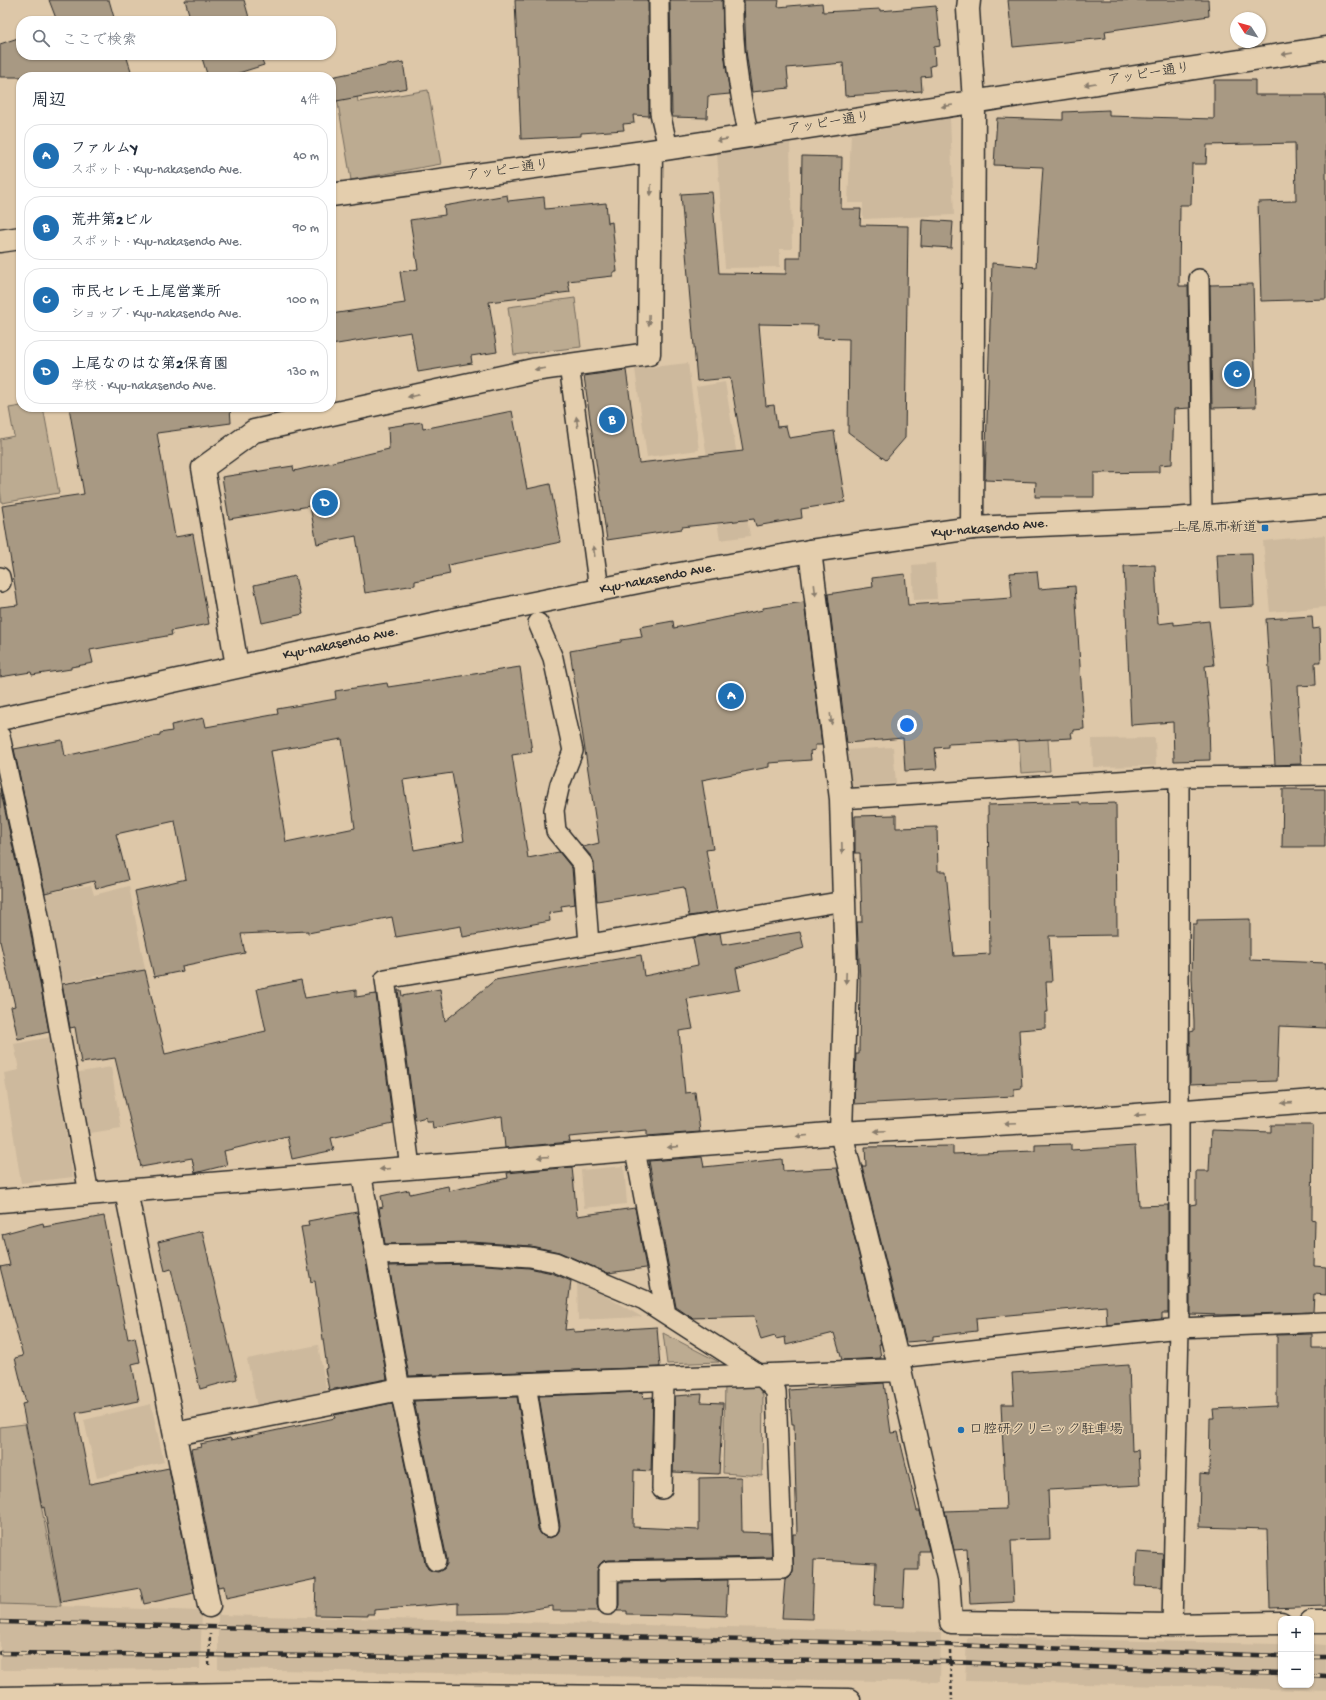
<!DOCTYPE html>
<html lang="ja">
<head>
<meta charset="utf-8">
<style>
  :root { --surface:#fff; --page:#f6f6f7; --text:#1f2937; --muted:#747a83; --line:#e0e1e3; --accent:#1f6fb2 }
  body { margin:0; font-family:"Gochi Hand","Klee One",sans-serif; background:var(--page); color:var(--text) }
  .controls { position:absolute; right:12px; bottom:12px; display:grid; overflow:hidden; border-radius:8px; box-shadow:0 1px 3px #0004 }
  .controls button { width:36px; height:36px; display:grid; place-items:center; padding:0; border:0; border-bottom:1px solid var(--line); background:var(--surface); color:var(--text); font:20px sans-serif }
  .compass { position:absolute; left:1230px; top:12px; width:36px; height:36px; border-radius:50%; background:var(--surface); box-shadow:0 1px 3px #0004; rotate:306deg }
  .you { position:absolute; left:907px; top:725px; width:14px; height:14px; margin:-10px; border:3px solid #fff; border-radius:50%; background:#1a73e8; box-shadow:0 0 0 6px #1a73e833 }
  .badge { display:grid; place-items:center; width:26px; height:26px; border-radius:50%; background:var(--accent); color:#fff; font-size:13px; font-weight:700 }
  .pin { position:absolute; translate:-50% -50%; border:2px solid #fff; box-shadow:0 1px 4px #0006 }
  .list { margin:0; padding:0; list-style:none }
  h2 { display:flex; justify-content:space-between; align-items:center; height:52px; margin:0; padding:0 16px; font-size:17px }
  h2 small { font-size:13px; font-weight:400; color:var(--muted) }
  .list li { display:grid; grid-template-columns:26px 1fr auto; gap:12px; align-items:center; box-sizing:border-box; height:64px; margin:0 8px 8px; padding:0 8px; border:1px solid var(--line); border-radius:16px }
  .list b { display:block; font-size:15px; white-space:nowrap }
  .list p { margin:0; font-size:13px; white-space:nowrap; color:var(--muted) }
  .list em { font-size:13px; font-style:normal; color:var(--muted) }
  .icon { flex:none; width:22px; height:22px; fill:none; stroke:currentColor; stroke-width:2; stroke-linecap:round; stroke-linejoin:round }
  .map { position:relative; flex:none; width:1326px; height:1700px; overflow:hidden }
  .search { position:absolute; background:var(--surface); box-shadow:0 1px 3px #0004; left:16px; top:16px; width:320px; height:44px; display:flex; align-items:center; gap:10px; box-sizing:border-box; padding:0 14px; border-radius:16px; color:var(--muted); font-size:15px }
  .panel { position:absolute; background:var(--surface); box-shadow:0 1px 3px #0004; left:16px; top:72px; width:320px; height:340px; border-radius:16px }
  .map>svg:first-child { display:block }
  .built { fill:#cdb99d }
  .green { fill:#bcab91; stroke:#746b5e }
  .building { fill:#a89983; stroke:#2b2b2b; fill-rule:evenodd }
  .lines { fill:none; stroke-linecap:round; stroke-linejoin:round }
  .lane-casing { stroke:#2b2b2b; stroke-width:22 }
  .street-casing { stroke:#2b2b2b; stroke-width:25 }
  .secondary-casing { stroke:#2b2b2b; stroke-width:25 }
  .path { stroke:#2b2b2b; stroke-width:2.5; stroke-dasharray:3 3; stroke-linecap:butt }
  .lane { stroke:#e4cead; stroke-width:19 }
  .street { stroke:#e4cead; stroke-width:22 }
  .secondary { stroke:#e4cead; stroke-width:22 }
  .rail-casing { stroke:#2b2b2b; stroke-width:4.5 }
  .rail { stroke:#e4cead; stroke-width:3; stroke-dasharray:9; stroke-linecap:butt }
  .oneway { fill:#887c6c }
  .poi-dot { fill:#1f6fb2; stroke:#e4cead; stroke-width:1.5 }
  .labels { text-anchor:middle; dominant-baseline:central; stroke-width:3; stroke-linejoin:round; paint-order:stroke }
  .street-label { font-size:14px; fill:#2b2b2b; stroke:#e4cead }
  .poi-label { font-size:14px; fill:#2b2b2b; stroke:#e4cead; text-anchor:end }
</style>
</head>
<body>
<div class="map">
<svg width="1326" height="1700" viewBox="0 0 1326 1700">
  <rect width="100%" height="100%" fill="#ddc7a8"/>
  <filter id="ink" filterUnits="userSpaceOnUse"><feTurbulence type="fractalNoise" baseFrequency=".025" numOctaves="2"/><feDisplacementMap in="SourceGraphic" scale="8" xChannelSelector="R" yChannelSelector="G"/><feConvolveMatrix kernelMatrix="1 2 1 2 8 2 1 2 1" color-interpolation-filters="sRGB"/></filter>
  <g filter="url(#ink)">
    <path class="built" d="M 950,118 L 954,215 L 863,219 L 863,203 L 848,203 L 851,134 Z
      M 790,137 L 792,249 L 780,249 L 780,267 L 725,268 L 717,153 Z
      M 688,363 L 699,450 L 647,457 L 635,369 Z
      M 725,382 L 750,536 L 720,540 L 696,387 Z
      M 1325,535 L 1326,607 L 1270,612 L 1263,541 Z
      M 935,563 L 937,599 L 914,600 L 912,565 Z
      M 1155,738 L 1156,766 L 1093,767 L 1092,739 Z
      M 893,747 L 896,783 L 851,787 L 848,750 Z
      M 91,885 L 94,895 L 129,886 L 153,1010 L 120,1017 L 111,973 L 61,983 L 43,894 Z
      M 51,1037 L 73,1177 L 21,1183 L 4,1073 L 19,1070 L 14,1044 Z
      M 111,1067 L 121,1128 L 84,1134 L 74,1073 Z
      M 624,1166 L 627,1204 L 584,1208 L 581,1170 Z
      M 577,1280 L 642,1317 L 578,1320 Z
      M 318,1345 L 327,1393 L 257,1407 L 247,1359 Z
      M 151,1404 L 164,1462 L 97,1478 L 84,1420 Z
      M 0,1604 L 202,1611 L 200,1669 L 0,1670 Z
      M 218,1615 L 941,1632 L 940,1682 L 218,1669 Z
      M 967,1637 L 1281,1644 L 1281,1685 L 1311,1685 L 1311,1644 L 1326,1645 L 1326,1691 L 1191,1686 L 1165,1686 L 965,1681 Z"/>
    <path class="green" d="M 354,76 L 358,102 L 428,90 L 441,164 L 351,180 L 334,80 Z
      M 575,298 L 581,347 L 514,355 L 508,307 Z
      M 21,406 L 43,407 L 59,493 L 2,503 L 0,490 L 0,439 L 14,436 L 9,408 Z
      M 1043,663 L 1050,771 L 1021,773 L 1014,665 Z
      M 663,1333 L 719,1362 L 667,1364 Z
      M 755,1383 L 763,1395 L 762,1476 L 723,1473 L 725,1384 Z
      M 25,1424 L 61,1606 L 0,1604 L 0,1427 Z"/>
    <path class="building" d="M 49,0 L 109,0 L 115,21 L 57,21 Z
      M 185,0 L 244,0 L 250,21 L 191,21 Z
      M 515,0 L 648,0 L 649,116 L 633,115 L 634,123 L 623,124 L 624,130 L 581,133 L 581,136 L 521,139 Z
      M 670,0 L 722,0 L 724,53 L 730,94 L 708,96 L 707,118 L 672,117 Z
      M 744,0 L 779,0 L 778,7 L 822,3 L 823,12 L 880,9 L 880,11 L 936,6 L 940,46 L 934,47 L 935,65 L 930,66 L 931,76 L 921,77 L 922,91 L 845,96 L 843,63 L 787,68 L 789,88 L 752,92 L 746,51 Z
      M 1008,0 L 1208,0 L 1209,16 L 1105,31 L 1106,38 L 1013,47 Z
      M 21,37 L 21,55 L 126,55 L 133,77 L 0,77 L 0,44 Z
      M 201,55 L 260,55 L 264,65 L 226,77 L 208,77 Z
      M 403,62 L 407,88 L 331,102 L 331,77 Z
      M 1214,80 L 1255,80 L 1255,95 L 1326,95 L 1326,299 L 1261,301 L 1258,202 L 1296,201 L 1295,143 L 1207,145 L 1206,164 L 1192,164 L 1191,205 L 1180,205 L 1179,286 L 1188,286 L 1190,408 L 1174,409 L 1172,464 L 1159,465 L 1159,472 L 1094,473 L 1094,497 L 1035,497 L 1036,482 L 985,480 L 992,263 L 1036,267 L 1043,167 L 994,165 L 997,118 L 1063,120 L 1063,112 L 1109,110 L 1109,116 L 1214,119 Z
      M 802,156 L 842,157 L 841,209 L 861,209 L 860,225 L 908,226 L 905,438 L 886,460 L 848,432 L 849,339 L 817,338 L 818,325 L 759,324 L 766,406 L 774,405 L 777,427 L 786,426 L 789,438 L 834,431 L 845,502 L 801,509 L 802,518 L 756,526 L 754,519 L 682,527 L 682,529 L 607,540 L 584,376 L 626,370 L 639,463 L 743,451 L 730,378 L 697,381 L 681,194 L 712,192 L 719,273 L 786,274 L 786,258 L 800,258 Z
      M 507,195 L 508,201 L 544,197 L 545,209 L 606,203 L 608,223 L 612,222 L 617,272 L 613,272 L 613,276 L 568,281 L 570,292 L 489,302 L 497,352 L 471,356 L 472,363 L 418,372 L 411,332 L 331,345 L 331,314 L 405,303 L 400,272 L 418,269 L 410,220 L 445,215 L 444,206 Z
      M 922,220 L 953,222 L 951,248 L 921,246 Z
      M 1253,284 L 1256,407 L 1212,408 L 1210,285 Z
      M 69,407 L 230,407 L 231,423 L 157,433 L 175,537 L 193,534 L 209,624 L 171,631 L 172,635 L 90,650 L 93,663 L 71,667 L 71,669 L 32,675 L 31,672 L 0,677 L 0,607 L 18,605 L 2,506 L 84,494 Z
      M 512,411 L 527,489 L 550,484 L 561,542 L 448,565 L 450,574 L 415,581 L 415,585 L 365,593 L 356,536 L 317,544 L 310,506 L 229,519 L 222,477 L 293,466 L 294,471 L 389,449 L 388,427 L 422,422 L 423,429 Z
      M 1252,553 L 1254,606 L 1220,608 L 1217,554 Z
      M 1155,565 L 1158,624 L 1174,622 L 1174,625 L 1209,621 L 1214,665 L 1205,666 L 1210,721 L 1209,721 L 1210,760 L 1174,761 L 1173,722 L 1131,725 L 1124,566 Z
      M 1037,571 L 1039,589 L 1075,586 L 1084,729 L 1074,730 L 1074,732 L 1071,732 L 1072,738 L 948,744 L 948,747 L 935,748 L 937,769 L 905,771 L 903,738 L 847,743 L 828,594 L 873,587 L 872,578 L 905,574 L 908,605 L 1012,598 L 1010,573 Z
      M 295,576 L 303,614 L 262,623 L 254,585 Z
      M 804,602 L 822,745 L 815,745 L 815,750 L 810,751 L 811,760 L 769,763 L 769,767 L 702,780 L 713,849 L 706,850 L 717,912 L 689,916 L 684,887 L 597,901 L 594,863 L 592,857 L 583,847 L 599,843 L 570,651 L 621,642 L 621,640 L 642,637 L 640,627 L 673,621 L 674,628 L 763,610 L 763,608 Z
      M 1312,616 L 1313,629 L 1320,628 L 1321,662 L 1315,662 L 1316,685 L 1298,686 L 1299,705 L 1297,706 L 1301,764 L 1275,765 L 1266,619 Z
      M 520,667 L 532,752 L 512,755 L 528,858 L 559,852 L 572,868 L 575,904 L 561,906 L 562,911 L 549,913 L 550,921 L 463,937 L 461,926 L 396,937 L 392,917 L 308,933 L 308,931 L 241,934 L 245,953 L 182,966 L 183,971 L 154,977 L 135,891 L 186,879 L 175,821 L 116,834 L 128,880 L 96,888 L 94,881 L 45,893 L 14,749 L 62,740 L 65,756 L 160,735 L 160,733 L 172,731 L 171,725 L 204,718 L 206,727 L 278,714 L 277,709 L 336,699 L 335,691 L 387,683 L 388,687 ZM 342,739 L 355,828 L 286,842 L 271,751 ZM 452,773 L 464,841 L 414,850 L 403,780 Z
      M 0,788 L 27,913 L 49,1032 L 18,1039 L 11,1007 L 15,1006 L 0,941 Z
      M 1283,789 L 1325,789 L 1325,847 L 1282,847 Z
      M 1079,802 L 1080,804 L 1116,803 L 1117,935 L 1049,936 L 1052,982 L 1046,982 L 1048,1012 L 1045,1012 L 1045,1028 L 1019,1030 L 1022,1088 L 1014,1089 L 1014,1096 L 854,1104 L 856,1054 L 859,1054 L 860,980 L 857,922 L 862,922 L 860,853 L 855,853 L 855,816 L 896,815 L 896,828 L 937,827 L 938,871 L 946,871 L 954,956 L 990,954 L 988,805 Z
      M 1250,919 L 1250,960 L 1326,963 L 1326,1028 L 1279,1026 L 1277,1081 L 1190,1084 L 1190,1032 L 1194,1031 L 1194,1021 L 1192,978 L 1193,924 L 1197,924 L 1197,920 Z
      M 800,932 L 804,948 L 736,968 L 740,990 L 687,999 L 693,1029 L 679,1031 L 685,1093 L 695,1092 L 700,1132 L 647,1136 L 647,1130 L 569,1137 L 570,1142 L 505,1148 L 502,1116 L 433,1128 L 432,1121 L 426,1121 L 426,1117 L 415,1120 L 398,990 L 401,990 L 402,996 L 440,989 L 445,1021 L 495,980 L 641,955 L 644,976 L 698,965 L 693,938 L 720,933 L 722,945 Z
      M 145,970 L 165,1054 L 266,1031 L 257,989 L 301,980 L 305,998 L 356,990 L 356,997 L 376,994 L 393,1124 L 331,1138 L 334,1150 L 292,1159 L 287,1136 L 224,1151 L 227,1165 L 195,1173 L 192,1158 L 141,1167 L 115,1058 L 81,1063 L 75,1027 L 70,1028 L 62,984 Z
      M 1271,1125 L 1313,1125 L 1312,1219 L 1315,1220 L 1314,1266 L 1326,1267 L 1326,1295 L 1314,1294 L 1313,1312 L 1222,1315 L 1190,1314 L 1190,1205 L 1196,1204 L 1196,1171 L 1209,1171 L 1211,1130 L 1271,1132 Z
      M 1071,1144 L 1071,1150 L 1135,1146 L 1139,1206 L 1168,1205 L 1168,1313 L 1162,1313 L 1162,1319 L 1107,1325 L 1106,1306 L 976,1318 L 977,1331 L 933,1336 L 933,1340 L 906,1342 L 862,1166 L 866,1166 L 865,1147 L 953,1146 L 953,1154 L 1035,1151 L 1035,1145 Z
      M 702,1157 L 704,1167 L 782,1159 L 783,1171 L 837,1168 L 881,1344 L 879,1344 L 881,1358 L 842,1360 L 834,1333 L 786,1345 L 785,1337 L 776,1339 L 775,1336 L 761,1340 L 754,1316 L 692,1318 L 676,1307 L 649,1161 Z
      M 572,1167 L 577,1216 L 635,1208 L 646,1268 L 608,1273 L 559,1252 L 531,1246 L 471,1242 L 385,1244 L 379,1208 L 383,1207 L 381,1196 L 409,1190 L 410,1194 L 448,1186 L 449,1191 L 508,1178 L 507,1173 Z
      M 357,1212 L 387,1379 L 329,1390 L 325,1369 L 327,1368 L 315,1281 L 311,1282 L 301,1227 L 309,1226 L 308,1221 Z
      M 104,1216 L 128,1339 L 135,1337 L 140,1362 L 132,1364 L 139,1401 L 76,1413 L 90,1484 L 169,1468 L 194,1593 L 144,1604 L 140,1588 L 61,1602 L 44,1507 L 42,1508 L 22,1404 L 26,1403 L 15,1358 L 23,1356 L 0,1267 L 10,1265 L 2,1234 L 43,1223 L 44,1227 Z
      M 202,1231 L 237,1379 L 200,1389 L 171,1269 L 165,1271 L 158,1242 Z
      M 471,1264 L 529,1268 L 552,1273 L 571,1281 L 565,1330 L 574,1329 L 574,1332 L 657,1327 L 660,1367 L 409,1376 L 389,1266 Z
      M 1312,1334 L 1312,1348 L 1326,1348 L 1326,1562 L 1324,1562 L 1325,1606 L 1270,1608 L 1268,1529 L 1199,1527 L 1200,1474 L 1209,1475 L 1210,1418 L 1214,1418 L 1213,1409 L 1277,1406 L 1277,1335 Z
      M 1129,1365 L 1132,1451 L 1138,1450 L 1140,1485 L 1048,1490 L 1050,1539 L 1011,1540 L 1014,1602 L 970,1604 L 967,1549 L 954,1550 L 945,1511 L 1006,1509 L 1001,1404 L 1014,1404 L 1012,1373 Z
      M 884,1383 L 891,1433 L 898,1432 L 917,1511 L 920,1511 L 929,1551 L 919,1551 L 919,1570 L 905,1570 L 903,1607 L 874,1606 L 876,1563 L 814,1560 L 812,1619 L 782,1618 L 785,1579 L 789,1577 L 793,1573 L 793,1534 L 797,1534 L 794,1424 L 792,1424 L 789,1390 Z
      M 642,1392 L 643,1398 L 653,1397 L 651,1471 L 634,1470 L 633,1527 L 699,1530 L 699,1478 L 741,1477 L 742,1532 L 771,1533 L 772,1557 L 608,1560 L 603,1561 L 599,1565 L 597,1571 L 597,1605 L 599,1611 L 553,1611 L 553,1606 L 509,1613 L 458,1614 L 458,1603 L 374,1610 L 374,1614 L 367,1614 L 367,1616 L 315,1615 L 316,1579 L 226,1598 L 224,1586 L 218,1587 L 191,1449 L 201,1447 L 200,1444 L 230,1438 L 231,1440 L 335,1418 L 334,1415 L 392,1403 L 425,1563 L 428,1569 L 432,1571 L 438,1572 L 444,1569 L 447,1564 L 447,1559 L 414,1401 L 517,1397 L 538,1529 L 541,1534 L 545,1537 L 550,1538 L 556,1535 L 559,1531 L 560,1525 L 539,1396 Z
      M 702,1394 L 701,1402 L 723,1403 L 719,1474 L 673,1472 L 675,1396 Z
      M 1137,1552 L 1163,1554 L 1162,1587 L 1135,1586 Z
      M 728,1580 L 726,1616 L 672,1614 L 672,1615 L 627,1614 L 627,1611 L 617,1611 L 619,1605 L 619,1582 Z"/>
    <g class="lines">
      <defs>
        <path id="lane" d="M 659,0 L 660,113 L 668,148
          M 733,0 C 732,46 739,92 749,136
          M 1199,279 L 1202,516
          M 569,365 L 599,590
          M 0,577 L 1,582
          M 538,623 L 553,658 L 573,751 L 560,784 L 554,810 L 556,831 L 583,864 L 589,944
          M 0,736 L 38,911 L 89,1194
          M 841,799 L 1179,777 L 1326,775
          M 635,1150 L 666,1314
          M 410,1167 L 385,979 L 844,901
          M 361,1172 L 400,1389 L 436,1561
          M 375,1255 L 471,1253 L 530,1257 L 555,1262 L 644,1300 L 759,1374 L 776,1391 L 783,1568 L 608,1571 L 608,1605
          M 897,1358 L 1179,1328 L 1326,1322
          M 526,1384 L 549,1527
          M 662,1489 L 664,1379
          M 1172,1625 L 1179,1328 L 1179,777"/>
        <path id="street" d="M 969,0 L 968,9 L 974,102 L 972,528
          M 331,195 L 651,151 L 1326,48
          M 0,241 L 21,238
          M 810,551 L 841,799 L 846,970 L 841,1133 L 900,1370 L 948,1578 L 951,1622 L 1172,1625 L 1281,1623
          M 237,666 L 203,468 L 254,431 L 533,370 L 649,354 L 651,151
          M 126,1191 L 209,1606
          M 0,1201 L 841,1133 L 1085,1119 L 1326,1100
          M 175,1434 L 400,1389 L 900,1370
          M 1311,1622 L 1326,1622"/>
        <path id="secondary" d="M 0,719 L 460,618 L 668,576 L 810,551 L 972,528 L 1174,519 L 1326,506
          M 0,1698 L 298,1693 L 849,1700"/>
      </defs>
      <use href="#lane" class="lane-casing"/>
      <use href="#street" class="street-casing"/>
      <use href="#secondary" class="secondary-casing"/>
      <path class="path" d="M 950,1651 L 952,1700
        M 209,1665 L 210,1634"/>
      <use href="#lane" class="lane"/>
      <use href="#street" class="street"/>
      <use href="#secondary" class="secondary"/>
      <defs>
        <path id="rail" d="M 0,1622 L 950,1645 L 1281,1656
          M 0,1653 L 950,1662 L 1281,1674
          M 1311,1657 L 1326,1657
          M 1311,1675 L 1326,1676"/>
      </defs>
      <use href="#rail" class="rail-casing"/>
      <use href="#rail" class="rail"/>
    </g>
    <defs><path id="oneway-solid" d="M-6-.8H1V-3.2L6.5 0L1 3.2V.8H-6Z"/></defs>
    <g class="oneway">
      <use href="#oneway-solid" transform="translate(1287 54) rotate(171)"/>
      <use href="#oneway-solid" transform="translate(1090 84) rotate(171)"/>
      <use href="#oneway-solid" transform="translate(947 106) rotate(171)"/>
      <use href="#oneway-solid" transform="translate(722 140) rotate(171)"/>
      <use href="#oneway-solid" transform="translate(651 190) rotate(91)"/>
      <use href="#oneway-solid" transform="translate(649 320) rotate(91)"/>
      <use href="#oneway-solid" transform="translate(540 369) rotate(173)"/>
      <use href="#oneway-solid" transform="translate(413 396) rotate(168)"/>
      <use href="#oneway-solid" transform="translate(577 422) rotate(-98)"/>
      <use href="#oneway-solid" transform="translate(594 551) rotate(-98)"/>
      <use href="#oneway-solid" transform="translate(815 590) rotate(83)"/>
      <use href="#oneway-solid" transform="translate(831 719) rotate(83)"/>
      <use href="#oneway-solid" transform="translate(842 848) rotate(88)"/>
      <use href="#oneway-solid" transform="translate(846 978) rotate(92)"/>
      <use href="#oneway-solid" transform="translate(1287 1103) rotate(176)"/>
      <use href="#oneway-solid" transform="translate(1140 1115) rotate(175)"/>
      <use href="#oneway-solid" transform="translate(1010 1123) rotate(177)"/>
      <use href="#oneway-solid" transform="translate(880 1131) rotate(177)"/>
      <use href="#oneway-solid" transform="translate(802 1136) rotate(175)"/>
      <use href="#oneway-solid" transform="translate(673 1147) rotate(175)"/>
      <use href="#oneway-solid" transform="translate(543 1157) rotate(176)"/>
      <use href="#oneway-solid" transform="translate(385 1169) rotate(175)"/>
    </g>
  </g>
  <g class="poi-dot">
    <rect x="1261" y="524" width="8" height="8" rx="2"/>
    <circle cx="961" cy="1430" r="4"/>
  </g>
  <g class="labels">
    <g class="street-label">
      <text transform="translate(1149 75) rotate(-9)">アッピー通り</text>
      <text transform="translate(829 124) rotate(-9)">アッピー通り</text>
      <text transform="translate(508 171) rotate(-8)">アッピー通り</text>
      <text transform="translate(990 529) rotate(-5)">Kyu-nakasendo Ave.</text>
      <text transform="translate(658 579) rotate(-11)">Kyu-nakasendo Ave.</text>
      <text transform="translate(341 644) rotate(-12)">Kyu-nakasendo Ave.</text>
    </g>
    <g class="poi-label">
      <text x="1257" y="528">上尾原市新道</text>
      <text x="969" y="1430" text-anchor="start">口腔研クリニック駐車場</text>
    </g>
  </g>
</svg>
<div class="controls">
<button>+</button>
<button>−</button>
</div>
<svg class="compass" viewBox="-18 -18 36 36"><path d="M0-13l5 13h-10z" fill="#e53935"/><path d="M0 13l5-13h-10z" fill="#747a83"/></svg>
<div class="you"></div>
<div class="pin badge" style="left:731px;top:696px">A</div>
<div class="pin badge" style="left:612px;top:420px">B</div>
<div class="pin badge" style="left:1237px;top:374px">C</div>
<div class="pin badge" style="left:325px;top:503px">D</div>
<div class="search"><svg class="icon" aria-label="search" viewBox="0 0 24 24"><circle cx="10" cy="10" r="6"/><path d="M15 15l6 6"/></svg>ここで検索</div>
<section class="panel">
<h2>周辺<small>4件</small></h2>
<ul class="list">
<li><span class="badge">A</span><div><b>ファルムY</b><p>スポット · Kyu-nakasendo Ave.</p></div><em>40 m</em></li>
<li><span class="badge">B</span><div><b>荒井第2ビル</b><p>スポット · Kyu-nakasendo Ave.</p></div><em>90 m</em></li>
<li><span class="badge">C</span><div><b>市民セレモ上尾営業所</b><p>ショップ · Kyu-nakasendo Ave.</p></div><em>100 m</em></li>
<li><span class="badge">D</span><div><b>上尾なのはな第2保育園</b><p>学校 · Kyu-nakasendo Ave.</p></div><em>130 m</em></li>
</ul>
</section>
</div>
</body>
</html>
